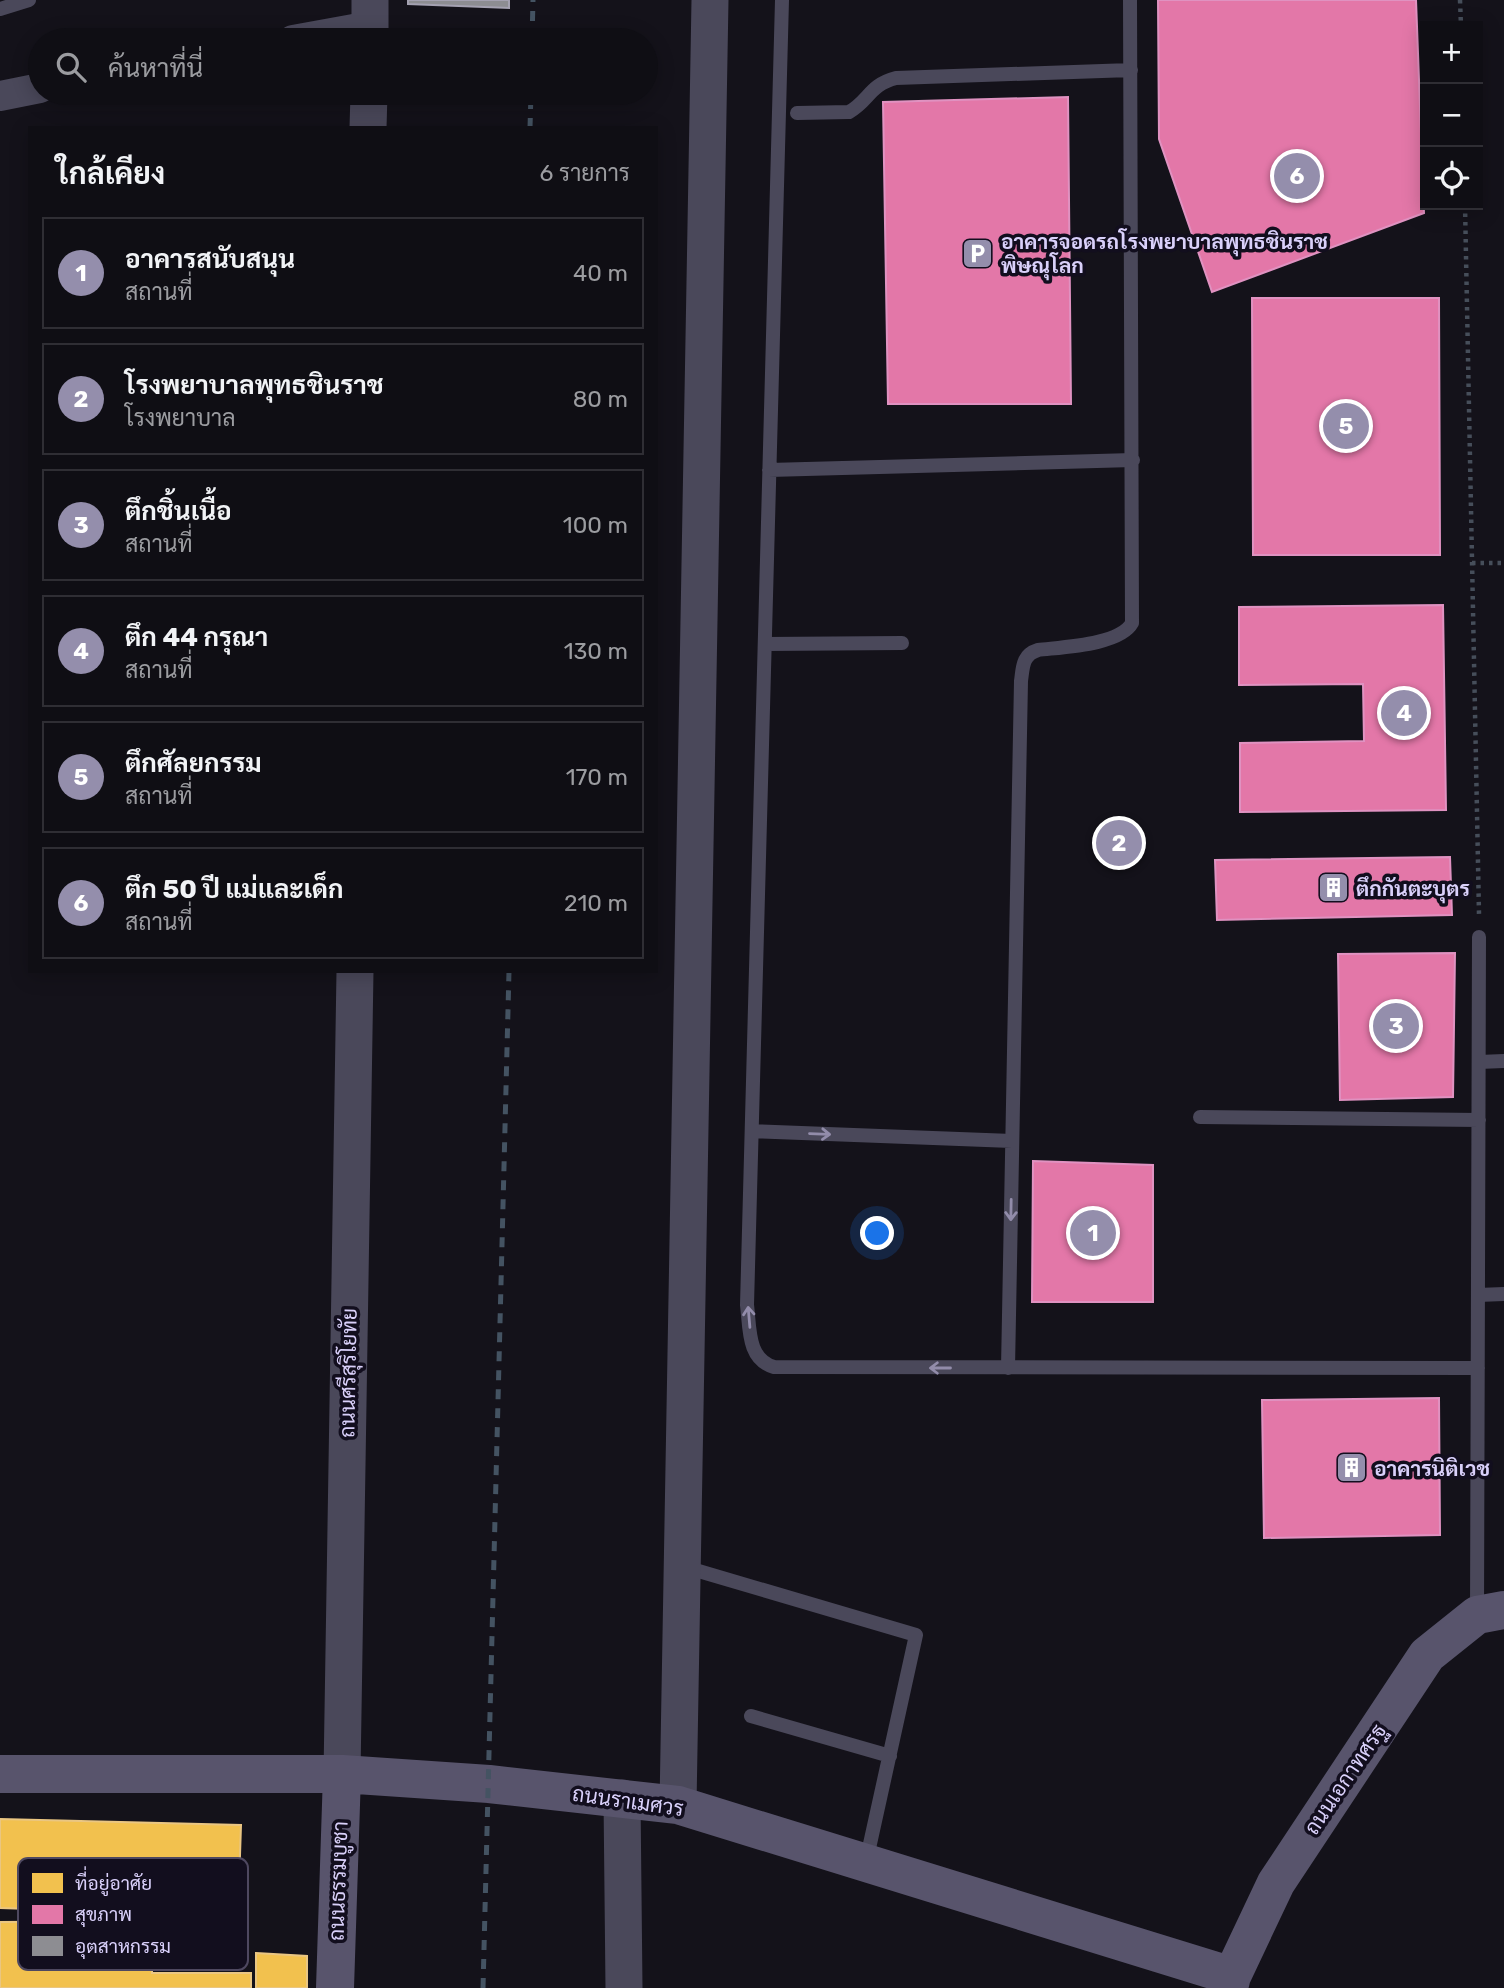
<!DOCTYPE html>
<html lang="th">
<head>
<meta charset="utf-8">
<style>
  :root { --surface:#0f0e14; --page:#18171d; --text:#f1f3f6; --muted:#9b9ca0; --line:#2f2e34; --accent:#948eac }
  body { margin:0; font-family:Rubik,Sarabun,sans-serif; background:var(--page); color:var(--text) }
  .controls { position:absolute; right:21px; top:21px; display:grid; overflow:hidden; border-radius:0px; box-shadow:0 4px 18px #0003 }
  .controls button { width:63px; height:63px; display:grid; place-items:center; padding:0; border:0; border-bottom:2px solid var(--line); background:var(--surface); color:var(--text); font:35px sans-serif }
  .you { position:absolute; left:878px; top:1234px; width:24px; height:24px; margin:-18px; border:5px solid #fff; border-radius:50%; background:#1a73e8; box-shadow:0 0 0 10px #1a73e833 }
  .badge { display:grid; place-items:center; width:46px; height:46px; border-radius:50%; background:var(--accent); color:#fff; font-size:23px; font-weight:700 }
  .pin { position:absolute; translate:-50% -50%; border:4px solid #fff; box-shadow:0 2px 7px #0006 }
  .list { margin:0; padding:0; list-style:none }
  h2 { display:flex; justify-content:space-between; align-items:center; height:91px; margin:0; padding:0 28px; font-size:30px }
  h2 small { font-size:23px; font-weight:400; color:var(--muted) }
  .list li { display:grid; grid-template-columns:46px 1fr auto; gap:21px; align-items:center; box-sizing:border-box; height:112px; margin:0 14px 14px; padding:0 14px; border:2px solid var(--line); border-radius:0px }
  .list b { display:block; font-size:26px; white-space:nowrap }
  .list p { margin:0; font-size:23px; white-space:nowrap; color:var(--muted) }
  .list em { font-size:23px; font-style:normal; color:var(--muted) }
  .icon { flex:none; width:38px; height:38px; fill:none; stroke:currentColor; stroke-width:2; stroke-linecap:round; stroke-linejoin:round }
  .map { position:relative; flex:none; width:1504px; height:1988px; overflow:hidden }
  .search { position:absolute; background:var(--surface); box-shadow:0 4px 18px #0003; left:28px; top:28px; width:630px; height:77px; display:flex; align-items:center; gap:18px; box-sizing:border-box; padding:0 24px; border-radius:38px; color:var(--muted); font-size:26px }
  .panel { position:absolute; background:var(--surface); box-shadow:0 4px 18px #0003; left:28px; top:126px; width:630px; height:847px; border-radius:0px }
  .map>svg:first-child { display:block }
  .homes { fill:#f2c14e; stroke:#eac682; stroke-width:2 }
  .health { fill:#e377a8; stroke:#e092c1; stroke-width:2 }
  .industry { fill:#8d8d92; stroke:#a4a1b1; stroke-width:2 }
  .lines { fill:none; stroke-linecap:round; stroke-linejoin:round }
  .path { stroke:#464e5a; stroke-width:4.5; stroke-dasharray:3.5 5; stroke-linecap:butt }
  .service { stroke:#4a485a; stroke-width:14 }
  .minor { stroke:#4a485a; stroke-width:30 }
  .tertiary { stroke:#4a485a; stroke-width:37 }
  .secondary { stroke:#58546c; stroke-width:38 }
  .rail { stroke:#445362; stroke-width:5; stroke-dasharray:10 9; stroke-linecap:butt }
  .oneway { stroke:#928caa }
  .labels { text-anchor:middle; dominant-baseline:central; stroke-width:7; stroke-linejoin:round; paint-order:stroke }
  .poi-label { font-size:21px; font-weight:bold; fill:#d9d0fa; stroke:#120e1e; text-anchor:start }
  .street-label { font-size:21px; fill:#d9d0fa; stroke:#120e1e }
  .key { fill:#120e1e; stroke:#4e4860; stroke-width:2 }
  .key-label { font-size:19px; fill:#d9d0fa }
</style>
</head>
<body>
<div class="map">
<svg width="1504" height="1988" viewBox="0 0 1504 1988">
  <rect width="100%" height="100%" fill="#14121a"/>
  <path class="homes" d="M 0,1819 L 241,1825 L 238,1916 L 0,1908 Z
    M 152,1921 L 152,1973 L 251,1973 L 251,1988 L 0,1988 L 0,1922 Z
    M 256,1953 L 307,1956 L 307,1988 L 256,1988 Z"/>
  <path class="health" d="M 1158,0 L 1416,0 L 1424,213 L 1212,292 L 1159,139 Z
    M 1068,97 L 1071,404 L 888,404 L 883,102 Z
    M 1252,298 L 1439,298 L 1440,555 L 1253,555 Z
    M 1443,605 L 1446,810 L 1240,812 L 1240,743 L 1364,741 L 1363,684 L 1239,685 L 1239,607 Z
    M 1450,857 L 1452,915 L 1217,920 L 1215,860 Z
    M 1455,953 L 1453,1097 L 1340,1100 L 1338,954 Z
    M 1033,1161 L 1153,1165 L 1153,1302 L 1032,1302 Z
    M 1439,1398 L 1440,1535 L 1264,1538 L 1262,1400 Z"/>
  <path class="industry" d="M 408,0 L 509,0 L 509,8 L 408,4 Z"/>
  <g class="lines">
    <path class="path" d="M 1460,0 L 1461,26
      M 1465,205 L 1479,914
      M 1472,563 L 1504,563"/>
    <path class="service" d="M 782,0 L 747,1305 C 750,1328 747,1359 774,1367 L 1478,1368
      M 0,9 L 29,0
      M 797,113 L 849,112 C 869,101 869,85 896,78 L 1131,70
      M 769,470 L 1133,460
      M 765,644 L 902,643
      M 1479,1062 L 1504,1061
      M 1200,1117 L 1479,1120
      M 752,1131 L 1012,1141
      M 1478,1295 L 1504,1294
      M 1008,1368 L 1021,681 C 1023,667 1022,655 1038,650 C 1062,647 1120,645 1132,623 L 1130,0
      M 685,1567 L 916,1635 L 866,1862
      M 1477,1614 L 1479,937
      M 751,1716 L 890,1756"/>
    <path class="minor" d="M 293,40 L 370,26
      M 0,96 L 40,88"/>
    <path class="tertiary" d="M 370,40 L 370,0
      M 368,128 L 369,93
      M 342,1774 L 355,971
      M 622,1798 L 624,1988
      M 678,1805 L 710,0"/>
    <path class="secondary" d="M 0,1774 L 342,1774 L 489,1784 L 678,1805 L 1232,1976
      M 335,1988 L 342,1774
      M 1229,1988 L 1232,1976 L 1276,1883 L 1427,1655 L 1477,1615 L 1504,1610"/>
    <path class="rail" d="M 532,40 L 533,0
      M 530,128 L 531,93
      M 483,1988 L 509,971"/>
  </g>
  <defs><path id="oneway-shaft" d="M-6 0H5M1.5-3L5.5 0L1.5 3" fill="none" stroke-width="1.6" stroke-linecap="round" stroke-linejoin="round" transform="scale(1.75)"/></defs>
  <g class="oneway">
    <use href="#oneway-shaft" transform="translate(820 1134) rotate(2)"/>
    <use href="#oneway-shaft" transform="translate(1011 1210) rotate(91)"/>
    <use href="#oneway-shaft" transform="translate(749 1317) rotate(-95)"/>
    <use href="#oneway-shaft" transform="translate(940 1368) rotate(-180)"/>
  </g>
  <defs>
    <symbol id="parking-square" viewBox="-11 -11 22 22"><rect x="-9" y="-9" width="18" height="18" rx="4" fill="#948eac" stroke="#120e1e"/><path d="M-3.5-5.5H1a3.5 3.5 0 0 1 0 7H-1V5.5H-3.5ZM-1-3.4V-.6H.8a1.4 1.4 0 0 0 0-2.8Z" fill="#fff"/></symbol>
    <symbol id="building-square" viewBox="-11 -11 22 22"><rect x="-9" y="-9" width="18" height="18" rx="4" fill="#948eac" stroke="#120e1e"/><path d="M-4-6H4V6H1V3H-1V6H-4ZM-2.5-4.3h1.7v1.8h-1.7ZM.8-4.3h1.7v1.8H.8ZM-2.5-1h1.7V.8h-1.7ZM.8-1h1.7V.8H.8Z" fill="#fff"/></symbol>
  </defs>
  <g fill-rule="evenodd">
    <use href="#parking-square" x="960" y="236" width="35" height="35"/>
    <use href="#building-square" x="1316" y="870" width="35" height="35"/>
    <use href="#building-square" x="1334" y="1450" width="35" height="35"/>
  </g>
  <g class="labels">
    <g class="poi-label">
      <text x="1001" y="241">อาคารจอดรถโรงพยาบาลพุทธชินราช<tspan x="1001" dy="24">พิษณุโลก</tspan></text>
      <text x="1356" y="888">ตึกกันตะบุตร</text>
      <text x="1374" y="1468">อาคารนิติเวช</text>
    </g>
    <g class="street-label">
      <text transform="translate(348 1373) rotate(-89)">ถนนศรีสุริโยทัย</text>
      <text transform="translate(1345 1779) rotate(-56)">ถนนเอกาทศรฐ</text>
      <text transform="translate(628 1801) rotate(8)">ถนนราเมศวร</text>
      <text transform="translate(338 1881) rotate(-88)">ถนนธรรมบูชา</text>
    </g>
  </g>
  <rect x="18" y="1858" width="230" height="112" rx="10" class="key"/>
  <rect x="32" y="1873" width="31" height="20" fill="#f2c14e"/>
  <rect x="32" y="1905" width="31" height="19" fill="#e377a8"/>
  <rect x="32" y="1936" width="31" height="20" fill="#8d8d92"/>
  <g class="key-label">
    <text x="75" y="1890">ที่อยู่อาศัย</text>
    <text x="75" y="1921">สุขภาพ</text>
    <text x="75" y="1953">อุตสาหกรรม</text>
  </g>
</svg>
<div class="controls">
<button>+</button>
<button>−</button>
<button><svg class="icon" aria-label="locate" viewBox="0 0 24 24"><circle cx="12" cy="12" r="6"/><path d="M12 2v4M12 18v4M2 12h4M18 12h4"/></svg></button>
</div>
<div class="you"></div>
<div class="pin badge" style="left:1093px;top:1233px">1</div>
<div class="pin badge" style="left:1119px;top:843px">2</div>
<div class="pin badge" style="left:1396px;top:1026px">3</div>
<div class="pin badge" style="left:1404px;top:713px">4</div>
<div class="pin badge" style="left:1346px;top:426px">5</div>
<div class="pin badge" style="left:1297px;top:176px">6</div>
<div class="search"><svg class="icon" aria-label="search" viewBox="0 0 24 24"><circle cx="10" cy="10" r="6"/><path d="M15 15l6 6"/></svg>ค้นหาที่นี่</div>
<section class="panel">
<h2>ใกล้เคียง<small>6 รายการ</small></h2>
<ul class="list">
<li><span class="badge">1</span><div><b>อาคารสนับสนุน</b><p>สถานที่</p></div><em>40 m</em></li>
<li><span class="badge">2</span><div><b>โรงพยาบาลพุทธชินราช</b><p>โรงพยาบาล</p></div><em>80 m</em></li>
<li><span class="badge">3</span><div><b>ตึกชิ้นเนื้อ</b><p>สถานที่</p></div><em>100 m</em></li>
<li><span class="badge">4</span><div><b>ตึก 44 กรุณา</b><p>สถานที่</p></div><em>130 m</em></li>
<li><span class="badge">5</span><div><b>ตึกศัลยกรรม</b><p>สถานที่</p></div><em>170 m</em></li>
<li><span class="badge">6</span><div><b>ตึก 50 ปี แม่และเด็ก</b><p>สถานที่</p></div><em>210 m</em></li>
</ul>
</section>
</div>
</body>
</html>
